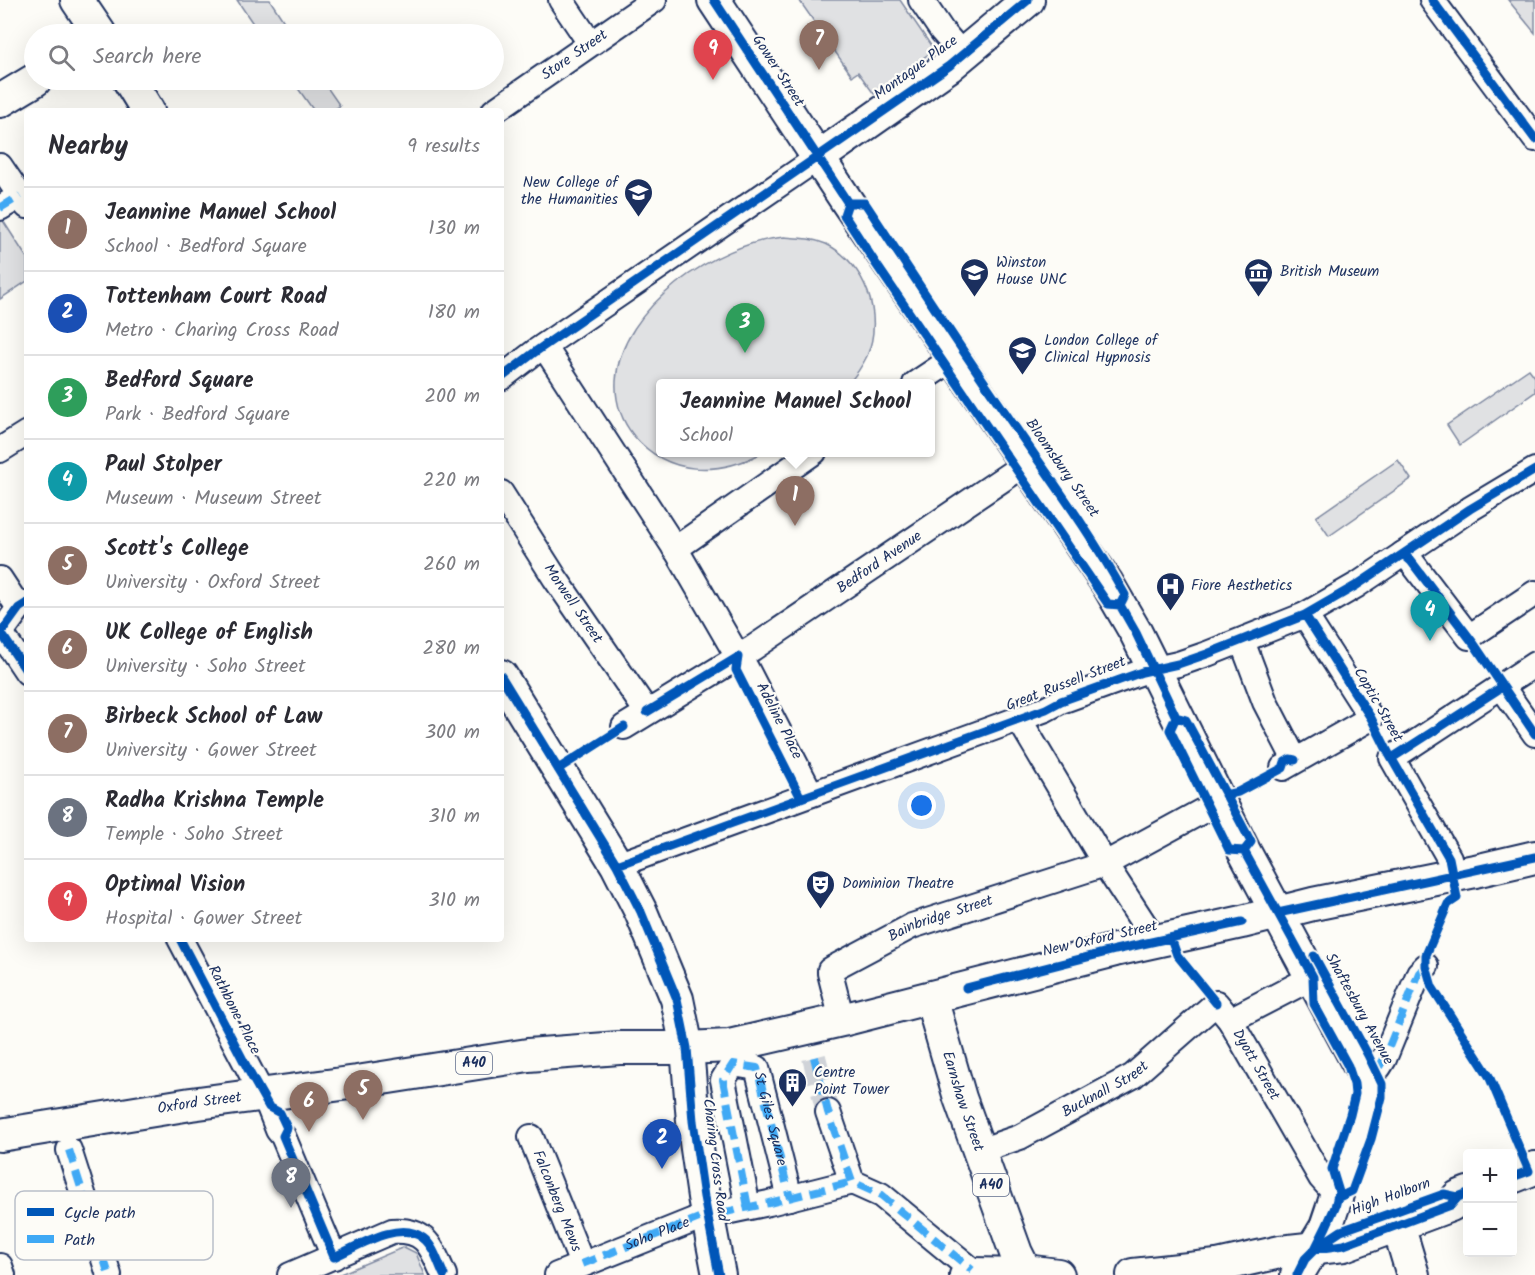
<!DOCTYPE html>
<html lang="en">
<head>
<meta charset="utf-8">
<style>
  :root { --surface:#fff; --page:#f2f2f3; --text:#2b2b33; --muted:#7c7c81; --line:#e1e1e2; --accent:#ea580c }
  body { margin:0; font-family:Kalam,sans-serif; background:var(--page); color:var(--text) }
  .controls { position:absolute; right:18px; bottom:18px; display:grid; overflow:hidden; border-radius:6px; box-shadow:0 6px 24px #0002 }
  .controls button { width:54px; height:54px; display:grid; place-items:center; padding:0; border:0; border-bottom:2px solid var(--line); background:var(--surface); color:var(--text); font:30px sans-serif }
  .you { position:absolute; left:922px; top:806px; width:21px; height:21px; margin:-15px; border:4px solid #fff; border-radius:50%; background:#1a73e8; box-shadow:0 0 0 9px #1a73e833 }
  .badge { display:grid; place-items:center; width:39px; height:39px; border-radius:50%; background:var(--accent); color:#fff; font-size:20px; font-weight:700 }
  .pin { position:absolute; translate:-50% -50px; filter:drop-shadow(0 2px 3px #0008) }
  .pin::after { content:''; position:absolute; top:32px; width:21px; height:18px; background:inherit; clip-path:polygon(0 0,100% 0,50% 100%) }
  .popup { position:absolute; left:656px; top:379px; width:279px; height:78px; box-sizing:border-box; display:grid; place-content:center; border-radius:6px; background:var(--surface); filter:drop-shadow(0 2px 4px #0005); font-size:20px; white-space:nowrap; color:var(--muted) }
  .popup b { font-size:22px; color:var(--text) }
  .popup::after { content:''; position:absolute; left:50%; top:100%; margin-left:-12px; border:12px solid transparent; border-top-color:var(--surface) }
  .list { margin:0; padding:0; list-style:none }
  h2 { display:flex; justify-content:space-between; align-items:center; height:78px; margin:0; padding:0 24px; font-size:26px }
  h2 small { font-size:20px; font-weight:400; color:var(--muted) }
  .list li { display:grid; grid-template-columns:39px 1fr auto; gap:18px; align-items:center; box-sizing:border-box; height:84px; padding:0 24px; border-top:2px solid var(--line) }
  .list b { display:block; font-size:22px; white-space:nowrap }
  .list p { margin:0; font-size:20px; white-space:nowrap; color:var(--muted) }
  .list em { font-size:20px; font-style:normal; color:var(--muted) }
  .icon { flex:none; width:33px; height:33px; fill:none; stroke:currentColor; stroke-width:2; stroke-linecap:round; stroke-linejoin:round }
  .map { position:relative; flex:none; width:1535px; height:1275px; overflow:hidden }
  .search { position:absolute; background:var(--surface); box-shadow:0 6px 24px #0002; left:24px; top:24px; width:480px; height:66px; display:flex; align-items:center; gap:15px; box-sizing:border-box; padding:0 21px; border-radius:33px; color:var(--muted); font-size:22px }
  .panel { position:absolute; background:var(--surface); box-shadow:0 6px 24px #0002; left:24px; top:108px; width:480px; height:834px; border-radius:6px }
  .map>svg:first-child { display:block }
  .green { fill:#e0e1e3; stroke:#7e88a0; stroke-width:1.5 }
  .lines { fill:none; stroke-linecap:round; stroke-linejoin:round }
  .minor-tunnel { stroke:#d0d3d8; stroke-width:24; stroke-dasharray:24 12; stroke-linecap:butt }
  .minor-casing { stroke:#1b2f5e; stroke-width:28 }
  .major-casing { stroke:#1b2f5e; stroke-width:36 }
  .minor { stroke:#fdfcf7; stroke-width:24 }
  .major { stroke:#fdfcf7; stroke-width:32 }
  .quiet { stroke:#3fa9f5; stroke-width:8; stroke-dasharray:15 8; stroke-linecap:butt }
  .cycleway-casing { stroke:#fdfcf7; stroke-width:13 }
  .cycleway { stroke:#0057b8; stroke-width:9 }
  .labels { text-anchor:middle; dominant-baseline:central; stroke-width:4.5; stroke-linejoin:round; paint-order:stroke }
  .shield { fill:#fdfcf7; stroke:#5f6c8c; stroke-width:1.5 }
  .shield-label { font-size:14px; font-weight:bold; fill:#1b2f5e }
  .street-label { font-size:15px; fill:#1b2f5e; stroke:#fdfcf7 }
  .poi-label { font-size:15px; fill:#1b2f5e; stroke:#fdfcf7; text-anchor:start }
  .key { fill:#fdfcf7; stroke:#b9bec9; stroke-width:1.5 }
  .key-label { font-size:16px; fill:#1b2f5e }
</style>
</head>
<body>
<div class="map">
<svg width="1535" height="1275" viewBox="0 0 1535 1275">
  <rect width="100%" height="100%" fill="#fdfcf7"/>
  <filter id="ink" filterUnits="userSpaceOnUse"><feTurbulence type="fractalNoise" baseFrequency=".0167" numOctaves="2"/><feDisplacementMap in="SourceGraphic" scale="12" xChannelSelector="R" yChannelSelector="G"/><feConvolveMatrix kernelMatrix="1 2 1 2 8 2 1 2 1" color-interpolation-filters="sRGB"/></filter>
  <g filter="url(#ink)">
    <path class="green" d="M 237,0 L 270,0 L 292,34 L 260,34 Z
      M 799,0 L 900,0 L 934,50 L 874,94 L 858,72 L 852,76 Z
      M 1508,0 L 1535,0 L 1535,33 Z
      M 292,80 L 322,80 L 340,106 L 332,111 L 314,111 Z
      M 0,216 L 27,258 L 27,281 L 0,299 Z
      M 784,237 C 798,238 812,238 826,244 C 866,263 884,316 867,356 C 862,366 856,375 849,383 L 660,384 L 660,452 L 762,453 C 718,476 668,476 634,436 C 621,420 615,401 616,381 C 620,307 717,243 784,237 Z
      M 1529,369 L 1535,377 L 1535,392 L 1460,445 L 1447,425 Z
      M 1398,460 L 1411,479 L 1329,536 L 1316,517 Z
      M 404,1247 L 416,1253 L 425,1275 L 338,1275 Z"/>
    <g class="lines">
      <path class="minor-tunnel" d="M 814,1057 L 828,1112"/>
      <defs>
        <g id="minor">
          <path d="M 561,0 L 590,43"/>
          <path d="M 921,0 L 942,31 L 962,54"/>
          <path d="M 1432,0 L 1535,139"/>
          <path id="s1" d="M 494,111 L 654,0"/>
          <path d="M 0,166 L 27,206"/>
          <path d="M 0,208 L 20,196"/>
          <path d="M 544,346 L 678,553 L 738,657 L 746,668 L 811,794"/>
          <path d="M 501,378 L 535,352 L 819,157"/>
          <path d="M 915,384 L 954,358"/>
          <path d="M 0,450 L 27,433"/>
          <path id="s2" d="M 501,493 L 555,578 L 647,712"/>
          <path d="M 675,549 L 814,452"/>
          <path d="M 1403,554 L 1411,561 L 1469,637 L 1535,593"/>
          <path d="M 0,579 L 19,608"/>
          <path d="M 1,633 L 27,672"/>
          <path d="M 0,634 L 19,608 L 27,603"/>
          <path d="M 1242,641 L 1265,702 L 1295,760"/>
          <path d="M 1502,687 L 1535,734"/>
          <path d="M 1019,719 L 1105,864 L 1146,927 L 1154,941"/>
          <path id="s3" d="M 624,727 L 753,648 L 1025,464"/>
          <path d="M 1283,768 L 1371,718 L 1305,615"/>
          <path d="M 617,865 L 1046,709 L 1061,701 L 1142,672 L 1178,664 L 1207,654 L 1305,615 L 1357,585 L 1470,509 L 1535,470"/>
          <path d="M 1453,875 L 1449,858 L 1392,758 L 1535,664"/>
          <path d="M 180,939 L 269,1107 L 278,1130 L 283,1136 L 334,1257"/>
          <path id="s4" d="M 842,1020 L 830,973 L 830,970 L 835,967 L 912,926 L 1105,864 L 1219,802"/>
          <path d="M 1230,1020 L 1313,977"/>
          <path d="M 1379,1067 L 1384,1059 L 1419,973 L 1426,966"/>
          <path d="M 828,1112 L 852,1182 L 881,1195 L 972,1270"/>
          <path id="s5" d="M 531,1137 L 582,1264"/>
          <path d="M 69,1150 L 109,1275"/>
          <path id="s6" d="M 979,1151 L 1020,1137 L 1133,1076 L 1216,1003 L 1230,1020 L 1321,1178 L 1330,1188 L 1339,1192"/>
          <path id="s7" d="M 748,1207 L 723,1080 L 733,1064 L 757,1068 L 790,1198"/>
          <path d="M 721,1213 L 769,1203 L 852,1182"/>
          <path d="M 0,1266 L 3,1275"/>
          <path d="M 290,1275 L 392,1231 C 427,1229 431,1247 444,1275"/>
          <path d="M 557,1275 L 699,1218"/>
          <path d="M 962,1275 L 972,1270 L 1025,1271"/>
        </g>
        <g id="major">
          <path d="M 77,0 L 100,34"/>
          <path d="M 714,0 L 848,203 L 1107,583 L 1136,633 L 1244,851 L 1367,1080 L 1370,1089 L 1368,1103 L 1326,1227 L 1297,1275"/>
          <path d="M 129,80 L 148,111"/>
          <path d="M 0,101 L 35,80"/>
          <path d="M 819,157 L 949,66 L 1028,0"/>
          <path d="M 501,676 L 617,865 L 641,912 L 677,999 L 687,1048 L 693,1121 L 704,1197 L 719,1275"/>
          <path id="s8" d="M 931,998 L 960,1098 L 1016,1253 L 1025,1271 L 1058,1275"/>
          <path id="s9" d="M 0,1135 L 191,1104 L 357,1082 L 528,1055 L 619,1048 L 687,1048 L 729,1046 L 842,1020 L 1115,950 L 1242,922 L 1313,904 L 1475,871 L 1535,857"/>
          <path d="M 1512,1177 L 1535,1168"/>
          <path d="M 1398,1225 L 1413,1275"/>
          <path d="M 1133,1275 L 1217,1266 L 1280,1252 L 1344,1245 L 1451,1205 L 1458,1197 L 1468,1193"/>
        </g>
      </defs>
      <use href="#minor" class="minor-casing"/>
      <use href="#major" class="major-casing"/>
      <use href="#minor" class="minor"/>
      <use href="#major" class="major"/>
      <g class="quiet">
        <path d="M 0,208 L 20,196"/>
        <path d="M 814,1057 L 828,1112 L 852,1182 L 881,1195 L 972,1270"/>
        <path d="M 1379,1067 L 1384,1059 L 1419,973 L 1426,966"/>
        <path d="M 69,1150 L 108,1272"/>
        <path d="M 748,1207 L 723,1080 L 733,1064 L 757,1068 L 790,1198"/>
        <path d="M 721,1213 L 769,1203 L 852,1182"/>
        <path id="s10" d="M 582,1264 L 699,1218"/>
      </g>
      <defs>
        <path id="cycleway" d="M 714,0 L 848,203
          M 1432,0 L 1535,139
          M 848,203 L 865,203 C 910,271 955,340 1002,408 C 1044,470 1089,529 1125,595 L 1120,605
          M 848,203 L 844,215 L 876,264 L 1108,604 L 1120,605
          M 501,378 L 535,352 L 949,66 L 1028,0
          M 1403,554 L 1411,561 L 1474,644 L 1535,734
          M 27,603 L 19,608 L 1,633 L 27,672
          M 1120,605 L 1136,633 L 1176,717 L 1186,720 L 1251,842 L 1244,851
          M 1305,615 L 1371,718 L 1389,754 L 1449,858 L 1457,898 L 1448,904 L 1426,955 L 1426,966 L 1432,987 L 1489,1076 L 1529,1171 L 1512,1177
          M 738,657 L 736,670 L 801,798
          M 501,676 L 617,865 L 641,912 L 677,999 L 687,1048 L 693,1121 L 704,1197 L 719,1275
          M 647,712 L 738,657
          M 1176,717 L 1170,730 L 1229,850 L 1244,851
          M 1392,758 L 1502,687
          M 558,769 L 624,727
          M 1225,795 L 1238,792 L 1283,768 L 1285,762 L 1290,759 L 1295,760
          M 1244,851 L 1313,977 L 1314,1004 L 1348,1066 L 1354,1084 L 1355,1094 L 1350,1115 L 1332,1169 L 1339,1192 L 1335,1207 L 1326,1227 L 1315,1249 L 1305,1259 L 1297,1275
          M 617,865 L 1046,709 L 1061,701 L 1142,672 L 1178,664 L 1207,654 L 1305,615 L 1357,585 L 1470,509 L 1535,470
          M 1278,913 L 1535,857
          M 1171,938 L 1177,955 L 1216,1003
          M 180,939 L 252,1077 L 269,1107 L 280,1113 L 287,1128 L 283,1136 L 334,1257 C 358,1246 400,1219 423,1238 C 434,1246 438,1263 444,1275
          M 1314,956 L 1368,1055 L 1382,1084 L 1382,1097 L 1371,1139 L 1352,1191 L 1337,1198
          M 966,988 L 1115,950 L 1242,922
          M 1317,1247 L 1341,1231 L 1444,1194 L 1458,1197
          M 1315,1249 L 1344,1245 L 1451,1205 L 1458,1197 L 1468,1193"/>
      </defs>
      <use href="#cycleway" class="cycleway-casing"/>
      <use href="#cycleway" class="cycleway"/>
    </g>
  </g>
  <defs>
    <symbol id="university-pin" viewBox="-11 -11 22 30"><path d="M0 17L-7.5 6A9.5 9.5 0 1 1 7.5 6Z" fill="#1b2f5e" stroke="#fdfcf7"/><path d="M0-5L7-2L0 1L-7-2ZM-4 1L0 2.5L4 1V4Q0 6-4 4Z" fill="#fff"/></symbol>
    <symbol id="museum-pin" viewBox="-11 -11 22 30"><path d="M0 17L-7.5 6A9.5 9.5 0 1 1 7.5 6Z" fill="#1b2f5e" stroke="#fdfcf7"/><path d="M0-6L6-3V-2H-6V-3ZM-5-1h2V3h-2ZM-1-1h2V3h-2ZM3-1h2V3H3ZM-6 4H6V6H-6Z" fill="#fff"/></symbol>
    <symbol id="hospital-pin" viewBox="-11 -11 22 30"><path d="M0 17L-7.5 6A9.5 9.5 0 1 1 7.5 6Z" fill="#1b2f5e" stroke="#fdfcf7"/><path d="M-5-5h3v3.5h4V-5h3V5h-3V1.5h-4V5h-3Z" fill="#fff"/></symbol>
    <symbol id="theatre-pin" viewBox="-11 -11 22 30"><path d="M0 17L-7.5 6A9.5 9.5 0 1 1 7.5 6Z" fill="#1b2f5e" stroke="#fdfcf7"/><path d="M-5-5.5Q0-4 5-5.5V0Q5 5 0 6Q-5 5-5 0ZM-3.3-2.5H-1v1.5H-3.3ZM1-2.5H3.3v1.5H1ZM-2.8 1Q0 5.5 2.8 1Z" fill="#fff"/></symbol>
    <symbol id="building-pin" viewBox="-11 -11 22 30"><path d="M0 17L-7.5 6A9.5 9.5 0 1 1 7.5 6Z" fill="#1b2f5e" stroke="#fdfcf7"/><path d="M-4-6H4V6H1V3H-1V6H-4ZM-2.5-4.3h1.7v1.8h-1.7ZM.8-4.3h1.7v1.8H.8ZM-2.5-1h1.7V.8h-1.7ZM.8-1h1.7V.8H.8Z" fill="#fff"/></symbol>
  </defs>
  <g fill-rule="evenodd">
    <use href="#university-pin" x="622" y="176" width="33" height="45"/>
    <use href="#university-pin" x="958" y="256" width="33" height="45"/>
    <use href="#museum-pin" x="1242" y="256" width="33" height="45"/>
    <use href="#university-pin" x="1006" y="334" width="33" height="45"/>
    <use href="#hospital-pin" x="1154" y="570" width="33" height="45"/>
    <use href="#theatre-pin" x="804" y="868" width="33" height="45"/>
    <use href="#building-pin" x="776" y="1066" width="33" height="45"/>
  </g>
  <g class="labels">
    <g class="shield">
      <rect x="456" y="1052" width="36" height="22" rx="4.5"/>
      <rect x="973" y="1174" width="36" height="22" rx="4.5"/>
    </g>
    <g class="shield-label">
      <text x="474" y="1063">A40</text>
      <text x="991" y="1185">A40</text>
    </g>
    <g class="street-label">
      <text stroke="none"><textPath href="#s1" startOffset="98">Store Street</textPath></text>
      <text transform="translate(916 68) rotate(-36)">Montague Place</text>
      <text transform="translate(778 71) rotate(57)">Gower Street</text>
      <text transform="translate(1062 468) rotate(55)">Bloomsbury Street</text>
      <text stroke="none"><textPath href="#s3" startOffset="304">Bedford Avenue</textPath></text>
      <text stroke="none"><textPath href="#s2" startOffset="132">Morwell Street</textPath></text>
      <text transform="translate(1066 684) rotate(-21)">Great Russell Street</text>
      <text transform="translate(1378 705) rotate(60)">Coptic Street</text>
      <text transform="translate(779 721) rotate(63)">Adeline Place</text>
      <text stroke="none"><textPath href="#s4" startOffset="174">Bainbridge Street</textPath></text>
      <text transform="translate(1100 939) rotate(-13)">New Oxford Street</text>
      <text transform="translate(1359 1009) rotate(61)">Shaftesbury Avenue</text>
      <text transform="translate(234 1010) rotate(63)">Rathbone Place</text>
      <text stroke="none"><textPath href="#s6" startOffset="356">Dyott Street</textPath></text>
      <text stroke="none"><textPath href="#s6" startOffset="141">Bucknall Street</textPath></text>
      <text stroke="none"><textPath href="#s8" startOffset="108">Earnshaw Street</textPath></text>
      <text stroke="none"><textPath href="#s9" startOffset="202">Oxford Street</textPath></text>
      <text stroke="none"><textPath href="#s7" startOffset="225">St Giles Square</textPath></text>
      <text transform="translate(715 1160) rotate(83)">Charing Cross Road</text>
      <text transform="translate(1391 1197) rotate(-20)">High Holborn</text>
      <text stroke="none"><textPath href="#s5" startOffset="69">Falconberg Mews</textPath></text>
      <text stroke="none"><textPath href="#s10" startOffset="81">Soho Place</textPath></text>
    </g>
    <g class="poi-label">
      <text x="618" y="183" text-anchor="end">New College of<tspan x="618" dy="17">the Humanities</tspan></text>
      <text x="996" y="263">Winston<tspan x="996" dy="17">House UNC</tspan></text>
      <text x="1280" y="272">British Museum</text>
      <text x="1044" y="341">London College of<tspan x="1044" dy="17">Clinical Hypnosis</tspan></text>
      <text x="1191" y="586">Fiore Aesthetics</text>
      <text x="842" y="884">Dominion Theatre</text>
      <text x="814" y="1073">Centre<tspan x="814" dy="17">Point Tower</tspan></text>
    </g>
  </g>
  <rect x="15" y="1191" width="198" height="69" rx="9" class="key"/>
  <rect x="27" y="1208" width="27" height="8" fill="#0057b8"/>
  <rect x="27" y="1235" width="27" height="8" fill="#3fa9f5"/>
  <g class="key-label">
    <text x="64" y="1218">Cycle path</text>
    <text x="64" y="1245">Path</text>
  </g>
</svg>
<div class="controls">
<button>+</button>
<button>−</button>
</div>
<div class="you"></div>
<div class="pin badge" style="left:795px;top:526px;background:#8d6e63">1</div>
<div class="popup"><b>Jeannine Manuel School</b>School</div>
<div class="pin badge" style="left:662px;top:1169px;background:#1a4fb4">2</div>
<div class="pin badge" style="left:745px;top:353px;background:#2e9e5b">3</div>
<div class="pin badge" style="left:1430px;top:641px;background:#0f9aa8">4</div>
<div class="pin badge" style="left:363px;top:1120px;background:#8d6e63">5</div>
<div class="pin badge" style="left:309px;top:1132px;background:#8d6e63">6</div>
<div class="pin badge" style="left:819px;top:70px;background:#8d6e63">7</div>
<div class="pin badge" style="left:291px;top:1208px;background:#6b7280">8</div>
<div class="pin badge" style="left:713px;top:80px;background:#e0444e">9</div>
<div class="search"><svg class="icon" aria-label="search" viewBox="0 0 24 24"><circle cx="10" cy="10" r="6"/><path d="M15 15l6 6"/></svg>Search here</div>
<section class="panel">
<h2>Nearby<small>9 results</small></h2>
<ul class="list">
<li><span class="badge" style="background:#8d6e63">1</span><div><b>Jeannine Manuel School</b><p>School · Bedford Square</p></div><em>130 m</em></li>
<li><span class="badge" style="background:#1a4fb4">2</span><div><b>Tottenham Court Road</b><p>Metro · Charing Cross Road</p></div><em>180 m</em></li>
<li><span class="badge" style="background:#2e9e5b">3</span><div><b>Bedford Square</b><p>Park · Bedford Square</p></div><em>200 m</em></li>
<li><span class="badge" style="background:#0f9aa8">4</span><div><b>Paul Stolper</b><p>Museum · Museum Street</p></div><em>220 m</em></li>
<li><span class="badge" style="background:#8d6e63">5</span><div><b>Scott's College</b><p>University · Oxford Street</p></div><em>260 m</em></li>
<li><span class="badge" style="background:#8d6e63">6</span><div><b>UK College of English</b><p>University · Soho Street</p></div><em>280 m</em></li>
<li><span class="badge" style="background:#8d6e63">7</span><div><b>Birbeck School of Law</b><p>University · Gower Street</p></div><em>300 m</em></li>
<li><span class="badge" style="background:#6b7280">8</span><div><b>Radha Krishna Temple</b><p>Temple · Soho Street</p></div><em>310 m</em></li>
<li><span class="badge" style="background:#e0444e">9</span><div><b>Optimal Vision</b><p>Hospital · Gower Street</p></div><em>310 m</em></li>
</ul>
</section>
</div>
</body>
</html>
